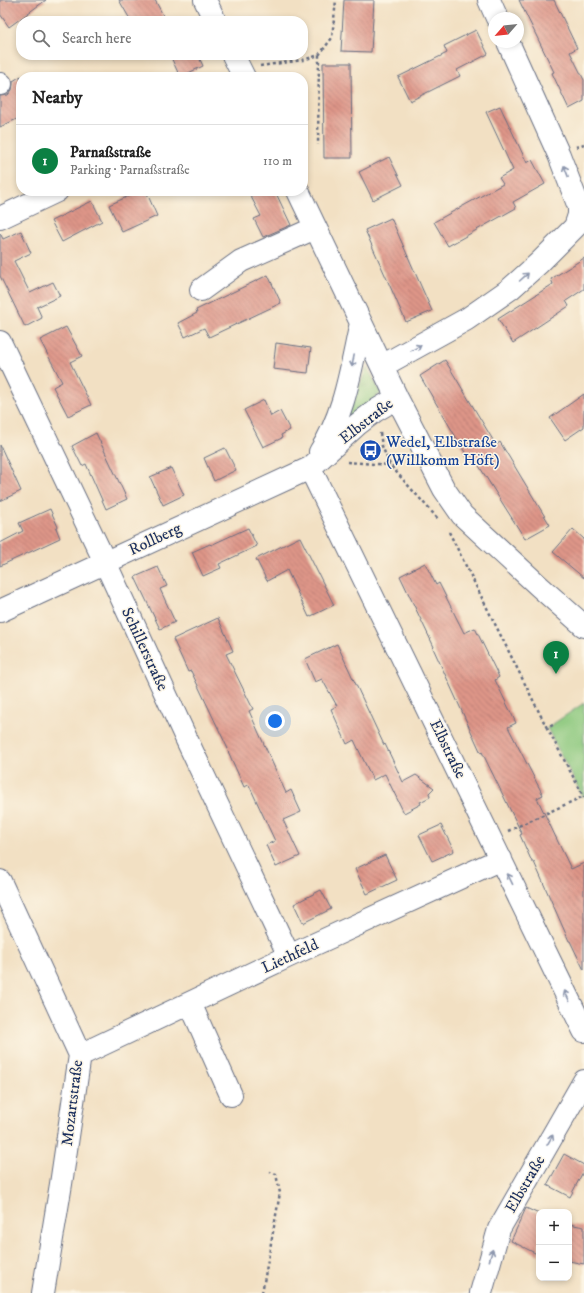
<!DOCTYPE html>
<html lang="en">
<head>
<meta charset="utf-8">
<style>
  :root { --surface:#fff; --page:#f2f2f2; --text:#222; --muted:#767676; --line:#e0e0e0; --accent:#0b8043 }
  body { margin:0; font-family:"IM FELL DW Pica",serif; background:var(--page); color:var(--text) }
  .controls { position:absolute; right:12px; bottom:12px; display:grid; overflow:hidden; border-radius:8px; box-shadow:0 2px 6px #0003 }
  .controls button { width:36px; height:36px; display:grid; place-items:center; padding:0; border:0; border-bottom:1px solid var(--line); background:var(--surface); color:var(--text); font:20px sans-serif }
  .compass { position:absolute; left:488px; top:12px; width:36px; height:36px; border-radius:50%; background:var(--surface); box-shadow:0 2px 6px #0003; rotate:242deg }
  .you { position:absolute; left:275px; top:721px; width:14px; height:14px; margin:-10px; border:3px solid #fff; border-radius:50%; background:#1a73e8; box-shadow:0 0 0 6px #1a73e833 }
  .badge { display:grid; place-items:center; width:26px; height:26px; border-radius:50%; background:var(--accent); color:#fff; font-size:13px; font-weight:700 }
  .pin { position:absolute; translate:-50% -33px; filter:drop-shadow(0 1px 2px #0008) }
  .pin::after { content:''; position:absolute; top:21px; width:14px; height:12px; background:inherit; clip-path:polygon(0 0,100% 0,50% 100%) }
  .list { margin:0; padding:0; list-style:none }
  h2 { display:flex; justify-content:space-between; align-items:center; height:52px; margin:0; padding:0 16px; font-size:17px }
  h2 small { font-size:13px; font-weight:400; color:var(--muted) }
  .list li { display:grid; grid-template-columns:26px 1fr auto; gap:12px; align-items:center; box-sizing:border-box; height:72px; padding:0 16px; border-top:1px solid var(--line) }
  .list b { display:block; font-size:15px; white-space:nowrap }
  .list p { margin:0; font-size:13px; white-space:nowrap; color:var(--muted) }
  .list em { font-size:13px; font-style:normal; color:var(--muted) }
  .icon { flex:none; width:22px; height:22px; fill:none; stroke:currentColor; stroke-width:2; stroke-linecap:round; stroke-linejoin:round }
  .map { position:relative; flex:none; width:584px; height:1293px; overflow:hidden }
  .search { position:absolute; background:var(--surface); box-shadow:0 2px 6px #0003; left:16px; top:16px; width:292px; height:44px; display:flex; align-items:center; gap:10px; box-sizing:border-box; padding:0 14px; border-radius:16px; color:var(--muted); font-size:15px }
  .panel { position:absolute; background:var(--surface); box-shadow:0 2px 6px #0003; left:16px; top:72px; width:292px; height:124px; border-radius:16px }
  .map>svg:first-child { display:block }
  .grass { fill:url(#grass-tufts); stroke:#537c6e }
  .pitch { fill:#8bc87d; stroke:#537c6e }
  .building { fill:url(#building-back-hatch) }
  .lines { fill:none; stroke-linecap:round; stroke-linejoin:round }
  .minor-casing { stroke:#666d81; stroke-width:24 }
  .path { stroke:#666d81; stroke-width:2.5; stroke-dasharray:3 3; stroke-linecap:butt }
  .minor { stroke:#fff; stroke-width:22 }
  .oneway { stroke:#8d97ae }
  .labels { text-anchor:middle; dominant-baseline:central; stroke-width:3; stroke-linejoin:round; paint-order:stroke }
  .street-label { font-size:16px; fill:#1b2f5e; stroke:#fcf5e5 }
  .transit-label { font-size:16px; fill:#164399; stroke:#fcf5e5; text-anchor:start }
</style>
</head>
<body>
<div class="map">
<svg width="584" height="1293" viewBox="0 0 584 1293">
  <defs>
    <pattern id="grass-tufts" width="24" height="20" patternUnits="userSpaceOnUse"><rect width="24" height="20" fill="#8bc87d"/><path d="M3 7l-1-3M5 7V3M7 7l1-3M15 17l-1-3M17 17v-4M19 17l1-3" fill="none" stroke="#71a36a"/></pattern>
    <pattern id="building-back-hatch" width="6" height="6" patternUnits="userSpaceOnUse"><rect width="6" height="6" fill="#de9588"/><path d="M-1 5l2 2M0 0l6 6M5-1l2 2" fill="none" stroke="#b37a72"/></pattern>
  </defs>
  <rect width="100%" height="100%" fill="#fcf5e5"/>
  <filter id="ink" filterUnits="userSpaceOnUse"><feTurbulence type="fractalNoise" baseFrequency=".025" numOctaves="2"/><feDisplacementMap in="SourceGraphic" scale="8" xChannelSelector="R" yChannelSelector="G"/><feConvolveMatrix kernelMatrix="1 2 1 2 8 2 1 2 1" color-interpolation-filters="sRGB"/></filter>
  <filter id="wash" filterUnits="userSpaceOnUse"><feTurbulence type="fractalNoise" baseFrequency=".012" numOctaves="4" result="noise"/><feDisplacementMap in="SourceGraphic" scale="16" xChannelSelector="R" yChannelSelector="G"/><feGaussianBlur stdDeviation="0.9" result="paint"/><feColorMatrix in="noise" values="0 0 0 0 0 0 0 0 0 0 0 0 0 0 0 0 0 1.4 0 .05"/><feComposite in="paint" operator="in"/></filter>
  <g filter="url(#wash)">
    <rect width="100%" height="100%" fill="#f2e0c3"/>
    <path class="grass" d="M 367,367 L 381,393 L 360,415 L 347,425 L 349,412 Z"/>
    <path class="pitch" d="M 584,703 L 584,796 L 583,797 L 547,728 Z"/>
    <g id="blocks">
      <path class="building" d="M 0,0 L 46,0 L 9,27 L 0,14 Z
        M 119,0 L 155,0 L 166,21 L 131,21 Z
        M 344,0 L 374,0 L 371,52 L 341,51 Z
        M 519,0 L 554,0 L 577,48 L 570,52 L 584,80 L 584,101 L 569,109 L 552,73 L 554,72 Z
        M 476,30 L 488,54 L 457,70 L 460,76 L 410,101 L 398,77 L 447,53 L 444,46 Z
        M 170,55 L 198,55 L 203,66 L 180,77 Z
        M 323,63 L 351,63 L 352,158 L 324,158 Z
        M 21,76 L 21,117 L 0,127 L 0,96 L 8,95 L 12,90 L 13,84 L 13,81 Z
        M 500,106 L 527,163 L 532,160 L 545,184 L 513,202 L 516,208 L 448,246 L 434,222 L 503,184 L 499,178 L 513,170 L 486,112 Z
        M 389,157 L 403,185 L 373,200 L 359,172 Z
        M 140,191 L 146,191 L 157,216 L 122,232 L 109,205 Z
        M 248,191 L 275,191 L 291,225 L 263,237 L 254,219 L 261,216 Z
        M 92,201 L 102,221 L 62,242 L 51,221 Z
        M 391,218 L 432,311 L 406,322 L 365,230 Z
        M 21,231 L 31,253 L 14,261 L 30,293 L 53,282 L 60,296 L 37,307 L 42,318 L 25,327 L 0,276 L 0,233 L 3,239 Z
        M 584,258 L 584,289 L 566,301 L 569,306 L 513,343 L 498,319 L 553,284 L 551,279 Z
        M 268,275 L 281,303 L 209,337 L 204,328 L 185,337 L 178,323 L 197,313 L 196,310 Z
        M 66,327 L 82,356 L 70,362 L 91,405 L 68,416 L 53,387 L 62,382 L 40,340 Z
        M 276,343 L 311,348 L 308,373 L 273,369 Z
        M 445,360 L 496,445 L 500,442 L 550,525 L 525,539 L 474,458 L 470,461 L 420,376 Z
        M 584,394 L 584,427 L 565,440 L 550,418 Z
        M 264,400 L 271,416 L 280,411 L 290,430 L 281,435 L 282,438 L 263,447 L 244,410 Z
        M 96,433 L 127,499 L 106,509 L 86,464 L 82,466 L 72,446 Z
        M 0,445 L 21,491 L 0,501 Z
        M 225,448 L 236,470 L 214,481 L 204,458 Z
        M 171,468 L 184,495 L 163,505 L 150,477 Z
        M 50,509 L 58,527 L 56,528 L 60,538 L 0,566 L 0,543 L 23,531 L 19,523 Z
        M 248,528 L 257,546 L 219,564 L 221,568 L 203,576 L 192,552 L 210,544 L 211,545 Z
        M 573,529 L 584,539 L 584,578 L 553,552 Z
        M 300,537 L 334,605 L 309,617 L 287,570 L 267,581 L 256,559 Z
        M 425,563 L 436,585 L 439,583 L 464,633 L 475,628 L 499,677 L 495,680 L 516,723 L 508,727 L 543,795 L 537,798 L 571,869 L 584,863 L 584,970 L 570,941 L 569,941 L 534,862 L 532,862 L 520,835 L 522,834 L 482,752 L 481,753 L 433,648 L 434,647 L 400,576 Z
        M 158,567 L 167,586 L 160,589 L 175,622 L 160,629 L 135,577 Z
        M 218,618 L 233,651 L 226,654 L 253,709 L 249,711 L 286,793 L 291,790 L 301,812 L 283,820 L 300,856 L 276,867 L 266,845 L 275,841 L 249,785 L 244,787 L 227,749 L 228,749 L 191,671 L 188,672 L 173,639 Z
        M 337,644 L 384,745 L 385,744 L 403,782 L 416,775 L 434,788 L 429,793 L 430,797 L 420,802 L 421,804 L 404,813 L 385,774 L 373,780 L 354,740 L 347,744 L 331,709 L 337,706 L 322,679 L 315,682 L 305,659 Z
        M 441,825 L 454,851 L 432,861 L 419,835 Z
        M 385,855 L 397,880 L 367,894 L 355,869 Z
        M 321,890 L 331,909 L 303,923 L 294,904 Z
        M 564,1154 L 584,1165 L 584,1170 L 570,1197 L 547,1185 Z
        M 526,1208 L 539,1214 L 539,1255 L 511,1241 Z
        M 569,1224 L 584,1227 L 584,1264 L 569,1261 Z"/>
    </g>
  </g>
  <g filter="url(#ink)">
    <use href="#blocks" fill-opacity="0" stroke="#666d81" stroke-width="1"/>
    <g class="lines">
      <defs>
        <path id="minor" d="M 205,0 L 215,21
          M 489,0 L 497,18
          M 233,55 L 244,77
          M 0,84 L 1,84
          M 298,191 L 397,398 L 444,489 L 462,515 L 540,587 L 584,626
          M 0,218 L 57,191
          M 201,290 L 241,261 L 315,228
          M 0,342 L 105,562 L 185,736 L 289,956
          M 382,366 L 467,319 L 510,289 L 539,263 L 575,227 L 579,215 L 579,207 L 559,155 L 508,42
          M 320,452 C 345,414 351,367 361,323
          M 310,468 L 584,1031
          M 0,611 L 310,468 L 358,424 L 375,411 L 397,398
          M 0,881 L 80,1055 L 61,1184 L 43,1293
          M 190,1003 L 231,1095
          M 80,1055 L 289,956 L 501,859
          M 481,1293 L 499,1229 L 584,1081"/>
      </defs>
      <use href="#minor" class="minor-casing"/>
      <path class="path" d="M 319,55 L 332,38 L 336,0
        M 260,66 L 303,60 L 319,55 L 318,145
        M 576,147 L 584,144
        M 380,433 L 382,446 L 390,465 L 439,520
        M 347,462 L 390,465
        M 449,532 L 547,728
        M 553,725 L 547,728 L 584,797
        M 508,831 L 584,796
        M 262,1293 L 280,1193 L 276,1174 L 270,1172"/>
      <use href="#minor" class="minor"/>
    </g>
    <defs><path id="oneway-shaft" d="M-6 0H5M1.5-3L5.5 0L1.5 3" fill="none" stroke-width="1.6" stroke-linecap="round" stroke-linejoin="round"/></defs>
    <g class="oneway">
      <use href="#oneway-shaft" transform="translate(566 171) rotate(-111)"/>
      <use href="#oneway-shaft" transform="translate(524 277) rotate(-42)"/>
      <use href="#oneway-shaft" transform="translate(416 348) rotate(-29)"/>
      <use href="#oneway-shaft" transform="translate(353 361) rotate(101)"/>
      <use href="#oneway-shaft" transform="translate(510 879) rotate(-116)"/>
      <use href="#oneway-shaft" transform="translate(567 996) rotate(-116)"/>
      <use href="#oneway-shaft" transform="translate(550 1140) rotate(-60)"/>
      <use href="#oneway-shaft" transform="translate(491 1255) rotate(-74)"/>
    </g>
  </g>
  <defs>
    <symbol id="bus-disc" viewBox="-11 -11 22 22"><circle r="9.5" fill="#1a4fb4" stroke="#fcf5e5"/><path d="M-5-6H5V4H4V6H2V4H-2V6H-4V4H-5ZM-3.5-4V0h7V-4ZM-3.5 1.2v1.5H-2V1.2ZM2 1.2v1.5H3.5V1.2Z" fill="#fff"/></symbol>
  </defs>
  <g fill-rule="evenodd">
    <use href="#bus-disc" x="358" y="438" width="25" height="25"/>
  </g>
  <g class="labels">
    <g class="street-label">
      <text transform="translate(366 421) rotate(-38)">Elbstraße</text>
      <text transform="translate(155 539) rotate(-25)">Rollberg</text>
      <text transform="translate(145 649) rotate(65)">Schillerstraße</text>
      <text transform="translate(448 749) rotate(64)">Elbstraße</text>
      <text transform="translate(290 956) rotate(-25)">Liethfeld</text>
      <text transform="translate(72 1103) rotate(-83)">Mozartstraße</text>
      <text transform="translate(525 1184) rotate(-60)">Elbstraße</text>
    </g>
    <g class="transit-label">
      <text x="386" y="442">Wedel, Elbstraße<tspan x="386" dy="18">(Willkomm Höft)</tspan></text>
    </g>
  </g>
</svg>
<div class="controls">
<button>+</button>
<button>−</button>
</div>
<svg class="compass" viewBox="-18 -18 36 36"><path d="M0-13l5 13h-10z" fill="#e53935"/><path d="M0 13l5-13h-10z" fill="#767676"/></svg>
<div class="you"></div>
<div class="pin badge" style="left:556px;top:674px">1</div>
<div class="search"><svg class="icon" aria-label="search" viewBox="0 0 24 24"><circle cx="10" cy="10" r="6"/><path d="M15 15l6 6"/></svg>Search here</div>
<section class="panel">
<h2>Nearby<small></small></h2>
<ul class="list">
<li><span class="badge">1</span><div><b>Parnaßstraße</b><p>Parking · Parnaßstraße</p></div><em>110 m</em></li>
</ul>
</section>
</div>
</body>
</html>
